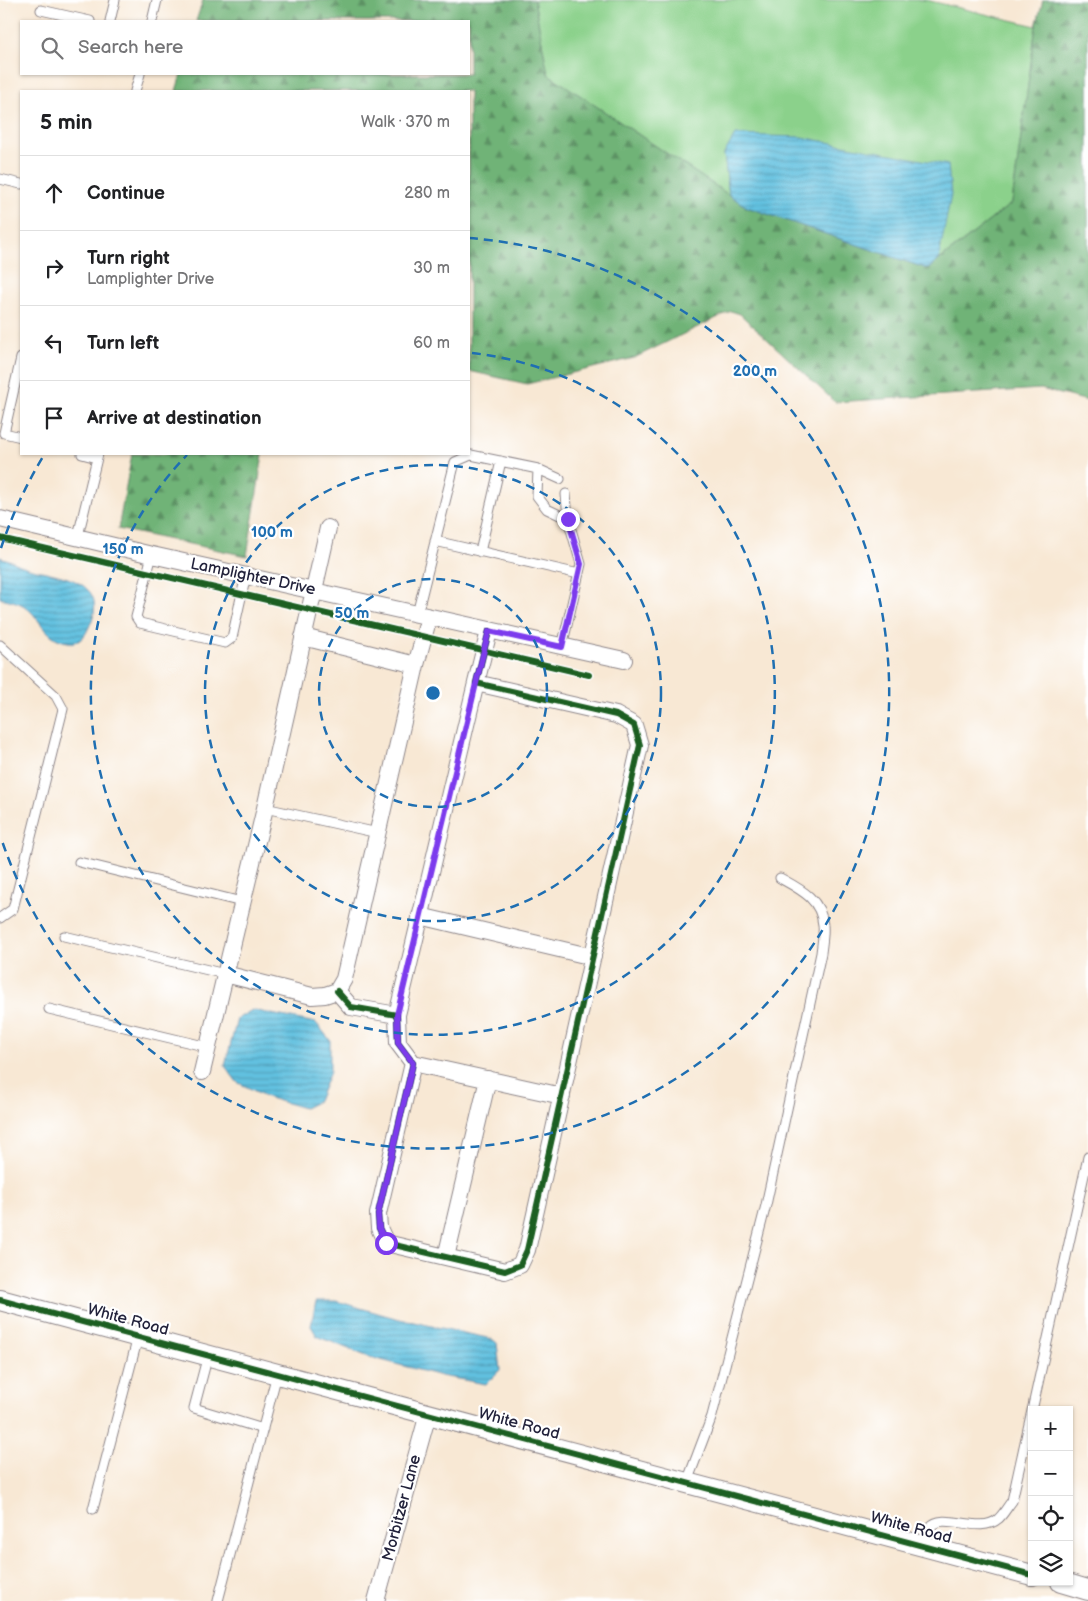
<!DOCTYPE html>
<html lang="en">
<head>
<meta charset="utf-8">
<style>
  :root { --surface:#fff; --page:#f2f2f2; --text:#202124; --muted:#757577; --line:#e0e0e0 }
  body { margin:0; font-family:"Balsamiq Sans",sans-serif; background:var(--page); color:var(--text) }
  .controls { position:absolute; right:15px; bottom:15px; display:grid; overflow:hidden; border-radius:0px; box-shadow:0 1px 4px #0004 }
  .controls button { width:45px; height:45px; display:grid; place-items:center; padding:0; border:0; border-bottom:1px solid var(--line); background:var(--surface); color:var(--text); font:25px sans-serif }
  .stop { position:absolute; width:15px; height:15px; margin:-11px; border:4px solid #7c3aed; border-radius:50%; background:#fff }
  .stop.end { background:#7c3aed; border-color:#fff; box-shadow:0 1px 5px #0008 }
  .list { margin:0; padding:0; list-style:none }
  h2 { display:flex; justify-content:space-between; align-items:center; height:65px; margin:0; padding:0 20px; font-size:21px }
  h2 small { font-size:16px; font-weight:400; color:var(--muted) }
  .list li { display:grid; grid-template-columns:32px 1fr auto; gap:15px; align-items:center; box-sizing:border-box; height:75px; padding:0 20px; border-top:1px solid var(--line) }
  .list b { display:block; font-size:19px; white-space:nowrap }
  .list p { margin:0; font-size:16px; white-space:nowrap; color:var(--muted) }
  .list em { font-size:16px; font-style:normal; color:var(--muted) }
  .icon { flex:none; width:28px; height:28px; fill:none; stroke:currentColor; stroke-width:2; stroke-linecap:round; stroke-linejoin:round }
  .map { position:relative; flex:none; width:1088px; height:1601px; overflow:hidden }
  .search { position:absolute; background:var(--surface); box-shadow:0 1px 4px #0004; left:20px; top:20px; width:450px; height:55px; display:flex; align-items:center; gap:12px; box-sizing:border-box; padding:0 18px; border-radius:0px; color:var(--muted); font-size:19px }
  .panel { position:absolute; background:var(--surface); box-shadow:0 1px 4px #0004; left:20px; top:90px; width:450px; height:365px; border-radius:0px }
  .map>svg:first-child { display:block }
  .grass { fill:#8bd18b; stroke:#567a63 }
  .forest { fill:url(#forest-firs); stroke:#496a59 }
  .water { fill:url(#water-rules); stroke:#42728e }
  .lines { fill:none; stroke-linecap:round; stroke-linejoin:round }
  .service-casing { stroke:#8d8588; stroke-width:11 }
  .minor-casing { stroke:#8d8588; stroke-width:18 }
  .tertiary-casing { stroke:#8d8588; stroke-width:22 }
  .service { stroke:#fff; stroke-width:9 }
  .minor { stroke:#fff; stroke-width:16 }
  .tertiary { stroke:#fff; stroke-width:20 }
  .cycleway-casing { stroke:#fff; stroke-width:9 }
  .cycleway { stroke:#1b5e20; stroke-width:6 }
  .route { stroke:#7c3aed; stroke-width:6 }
  .ring { fill:none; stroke:#1f6fb2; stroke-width:2.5; stroke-dasharray:9 6 }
  .labels { text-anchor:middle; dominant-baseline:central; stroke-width:4.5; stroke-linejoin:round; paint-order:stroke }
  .street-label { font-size:16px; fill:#22223b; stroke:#fff }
  .centre { fill:#1f6fb2; stroke:#fff; stroke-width:2.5 }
  .ring-label { font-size:15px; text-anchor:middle; font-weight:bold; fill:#1f6fb2; stroke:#fff; stroke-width:4.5; stroke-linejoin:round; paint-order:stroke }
</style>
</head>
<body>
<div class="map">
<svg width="1088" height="1601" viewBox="0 0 1088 1601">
  <defs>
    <pattern id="forest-firs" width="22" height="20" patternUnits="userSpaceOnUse" patternTransform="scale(1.25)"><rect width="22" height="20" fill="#70b377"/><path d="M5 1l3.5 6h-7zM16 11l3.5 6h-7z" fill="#5c9163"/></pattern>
    <pattern id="water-rules" width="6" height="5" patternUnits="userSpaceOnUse" patternTransform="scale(1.25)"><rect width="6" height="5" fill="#62c1e0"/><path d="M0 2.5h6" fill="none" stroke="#509cb7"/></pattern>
  </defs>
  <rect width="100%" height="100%" fill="#fff"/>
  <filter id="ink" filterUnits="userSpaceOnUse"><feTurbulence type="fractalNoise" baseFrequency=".02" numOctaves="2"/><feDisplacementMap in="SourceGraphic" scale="10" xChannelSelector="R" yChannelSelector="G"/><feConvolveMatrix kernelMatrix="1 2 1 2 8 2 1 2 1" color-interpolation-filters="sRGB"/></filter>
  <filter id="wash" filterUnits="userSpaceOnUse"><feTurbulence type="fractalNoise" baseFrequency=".0096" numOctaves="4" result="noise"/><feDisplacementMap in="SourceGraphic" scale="20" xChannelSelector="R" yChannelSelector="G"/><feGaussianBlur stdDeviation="1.12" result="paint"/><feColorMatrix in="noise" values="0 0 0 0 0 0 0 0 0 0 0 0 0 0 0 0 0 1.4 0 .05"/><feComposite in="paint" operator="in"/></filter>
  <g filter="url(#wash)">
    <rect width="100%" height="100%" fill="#f8e8d4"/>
    <path class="grass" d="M 534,0 L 926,0 L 1036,26 L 1012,203 L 939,260 L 941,246 L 724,154 L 729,195 L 548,74 Z"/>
    <path class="forest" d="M 203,0 L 534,0 L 548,74 L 747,207 L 928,269 L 1012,203 L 1036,26 L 1043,0 L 1088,0 L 1088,401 L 1041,389 L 835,402 L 740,314 L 731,311 L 634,358 L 527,384 L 469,371 L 469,91 L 176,91 L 181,74 L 469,74 L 469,21 L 196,21 Z
      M 132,454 L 263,454 L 247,556 L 118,529 Z"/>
    <path class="water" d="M 735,135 L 801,137 L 948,165 L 951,195 L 941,246 L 939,260 L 928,269 L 747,207 L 729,195 L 724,154 Z
      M 0,557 C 10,560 19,565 28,568 C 61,576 113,581 88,629 C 84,638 78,644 68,642 C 46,639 42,621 28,609 C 21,602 9,600 0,598 Z
      M 252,1010 L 316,1023 L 330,1040 L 330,1072 L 318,1101 L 304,1108 L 269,1098 L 237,1082 L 225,1066 L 237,1019 Z
      M 316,1301 L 336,1301 L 395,1318 L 492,1339 L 497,1343 L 500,1370 L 486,1384 L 441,1376 L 366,1356 L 317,1336 L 311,1326 Z"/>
  </g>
  <g filter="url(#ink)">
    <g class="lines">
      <defs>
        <path id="service" d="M 41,10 L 90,21
          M 110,21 L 115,0
          M 152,21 L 157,0
          M 135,91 L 140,74
          M 0,179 L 21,184
          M 21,358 L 4,433 L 21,437
          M 82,454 L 97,458
          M 538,469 L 560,479
          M 566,494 L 568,519
          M 78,536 L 98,454
          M 435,541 L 579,574
          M 480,552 L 501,461
          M 152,555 L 136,617 L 140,623 L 225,643 L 232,638 L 246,575
          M 417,614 L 455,462 L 471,455 L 538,469 L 537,496 L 547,509 L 568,519 L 581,564 L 562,647
          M 0,645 L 56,696 L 63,709 L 13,909 L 0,918
          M 265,808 L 378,833
          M 79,862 L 242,902
          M 64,936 L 225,974
          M 49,1009 L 208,1047
          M 208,1355 L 194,1408 L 263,1429
          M 687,1482 L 712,1416 L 766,1205 L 821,953 C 822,944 824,934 823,925 C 821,899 800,889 780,878
          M 93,1509 L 138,1337
          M 925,1546 C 926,1541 927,1532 930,1527 C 943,1511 980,1535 998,1519 C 1003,1515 1007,1507 1012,1501 L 1088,1157
          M 218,1601 L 277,1374"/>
        <path id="minor" d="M 0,519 L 152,555 L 624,660
          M 303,637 L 416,665
          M 420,916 L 593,957
          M 225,974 L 312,996 L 325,995 L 337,991 L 344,979 L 416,665 L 429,617
          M 337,991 L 351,1007 L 397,1015 L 398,1043 L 413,1063 L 378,1214 L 379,1228 L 386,1243 L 505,1271 L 520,1265 L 527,1250 L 640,745 L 634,725 L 616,715 L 476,683 L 489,631
          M 397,1015 L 476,683
          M 413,1063 L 562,1096
          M 202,1072 L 265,808 L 328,528
          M 446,1257 L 488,1079
          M 376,1601 L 428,1414"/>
        <path id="tertiary" d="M 0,1300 L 1032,1575
          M 1061,1582 L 1088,1590"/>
      </defs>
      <use href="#service" class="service-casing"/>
      <use href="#minor" class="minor-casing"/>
      <use href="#tertiary" class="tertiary-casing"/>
      <use href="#service" class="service"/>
      <use href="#minor" class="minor"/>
      <use href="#tertiary" class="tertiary"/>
      <defs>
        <path id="cycleway" d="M 0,538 L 589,675
          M 337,991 L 351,1007 L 397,1015 L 398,1043 L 413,1063 L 378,1214 L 379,1228 L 386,1243 L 505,1271 L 520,1265 L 527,1250 L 640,745 L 634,725 L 616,715 L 476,683 L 489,631
          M 0,1300 L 1032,1575"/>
      </defs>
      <use href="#cycleway" class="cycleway-casing"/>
      <use href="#cycleway" class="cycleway"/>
    </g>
  </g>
  <g class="lines" filter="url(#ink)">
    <path class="route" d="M 386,1243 L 379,1228 L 378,1214 L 413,1063 L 398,1043 L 397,1015 L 484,650 L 489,631 L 562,647 L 581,564 L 568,519"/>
  </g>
  <g class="ring">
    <circle cx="433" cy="693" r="114"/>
    <circle cx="433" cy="693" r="228"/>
    <path d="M472 353A342 342 0 1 1 187 455"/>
    <path d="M1 548A456 456 0 0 1 44 455M469 238A456 456 0 1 1 1 838"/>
  </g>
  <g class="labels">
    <g class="street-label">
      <text transform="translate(253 577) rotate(12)">Lamplighter Drive</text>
      <text transform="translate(128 1320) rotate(15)">White Road</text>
      <text transform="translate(519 1424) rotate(15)">White Road</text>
      <text transform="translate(402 1508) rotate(-75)">Morbitzer Lane</text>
      <text transform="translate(911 1528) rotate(15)">White Road</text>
    </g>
  </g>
  <circle cx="433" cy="693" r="8" class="centre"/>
  <g class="ring-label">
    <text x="755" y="376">200 m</text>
    <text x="272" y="537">100 m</text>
    <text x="123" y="554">150 m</text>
    <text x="352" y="618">50 m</text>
  </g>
</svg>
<div class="controls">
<button>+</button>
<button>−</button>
<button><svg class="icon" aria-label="locate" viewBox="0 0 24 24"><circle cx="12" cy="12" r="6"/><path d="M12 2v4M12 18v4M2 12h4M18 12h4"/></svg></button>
<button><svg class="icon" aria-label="layers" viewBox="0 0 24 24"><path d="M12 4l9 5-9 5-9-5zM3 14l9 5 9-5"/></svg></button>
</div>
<div class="stop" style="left:386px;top:1243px"></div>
<div class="stop end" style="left:568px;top:519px"></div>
<div class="search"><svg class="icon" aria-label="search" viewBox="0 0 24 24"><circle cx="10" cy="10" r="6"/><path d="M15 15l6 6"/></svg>Search here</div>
<section class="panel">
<h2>5 min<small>Walk · 370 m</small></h2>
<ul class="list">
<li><svg class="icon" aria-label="ahead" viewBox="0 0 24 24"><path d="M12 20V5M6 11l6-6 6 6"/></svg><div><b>Continue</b></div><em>280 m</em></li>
<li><svg class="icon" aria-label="right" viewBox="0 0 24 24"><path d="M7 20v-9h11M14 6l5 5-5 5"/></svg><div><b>Turn right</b><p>Lamplighter Drive</p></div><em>30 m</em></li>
<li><svg class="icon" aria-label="left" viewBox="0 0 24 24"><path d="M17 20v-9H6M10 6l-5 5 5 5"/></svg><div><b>Turn left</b></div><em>60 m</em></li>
<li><svg class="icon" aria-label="arrive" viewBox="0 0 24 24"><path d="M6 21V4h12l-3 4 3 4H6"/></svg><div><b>Arrive at destination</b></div></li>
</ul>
</section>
</div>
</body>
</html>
